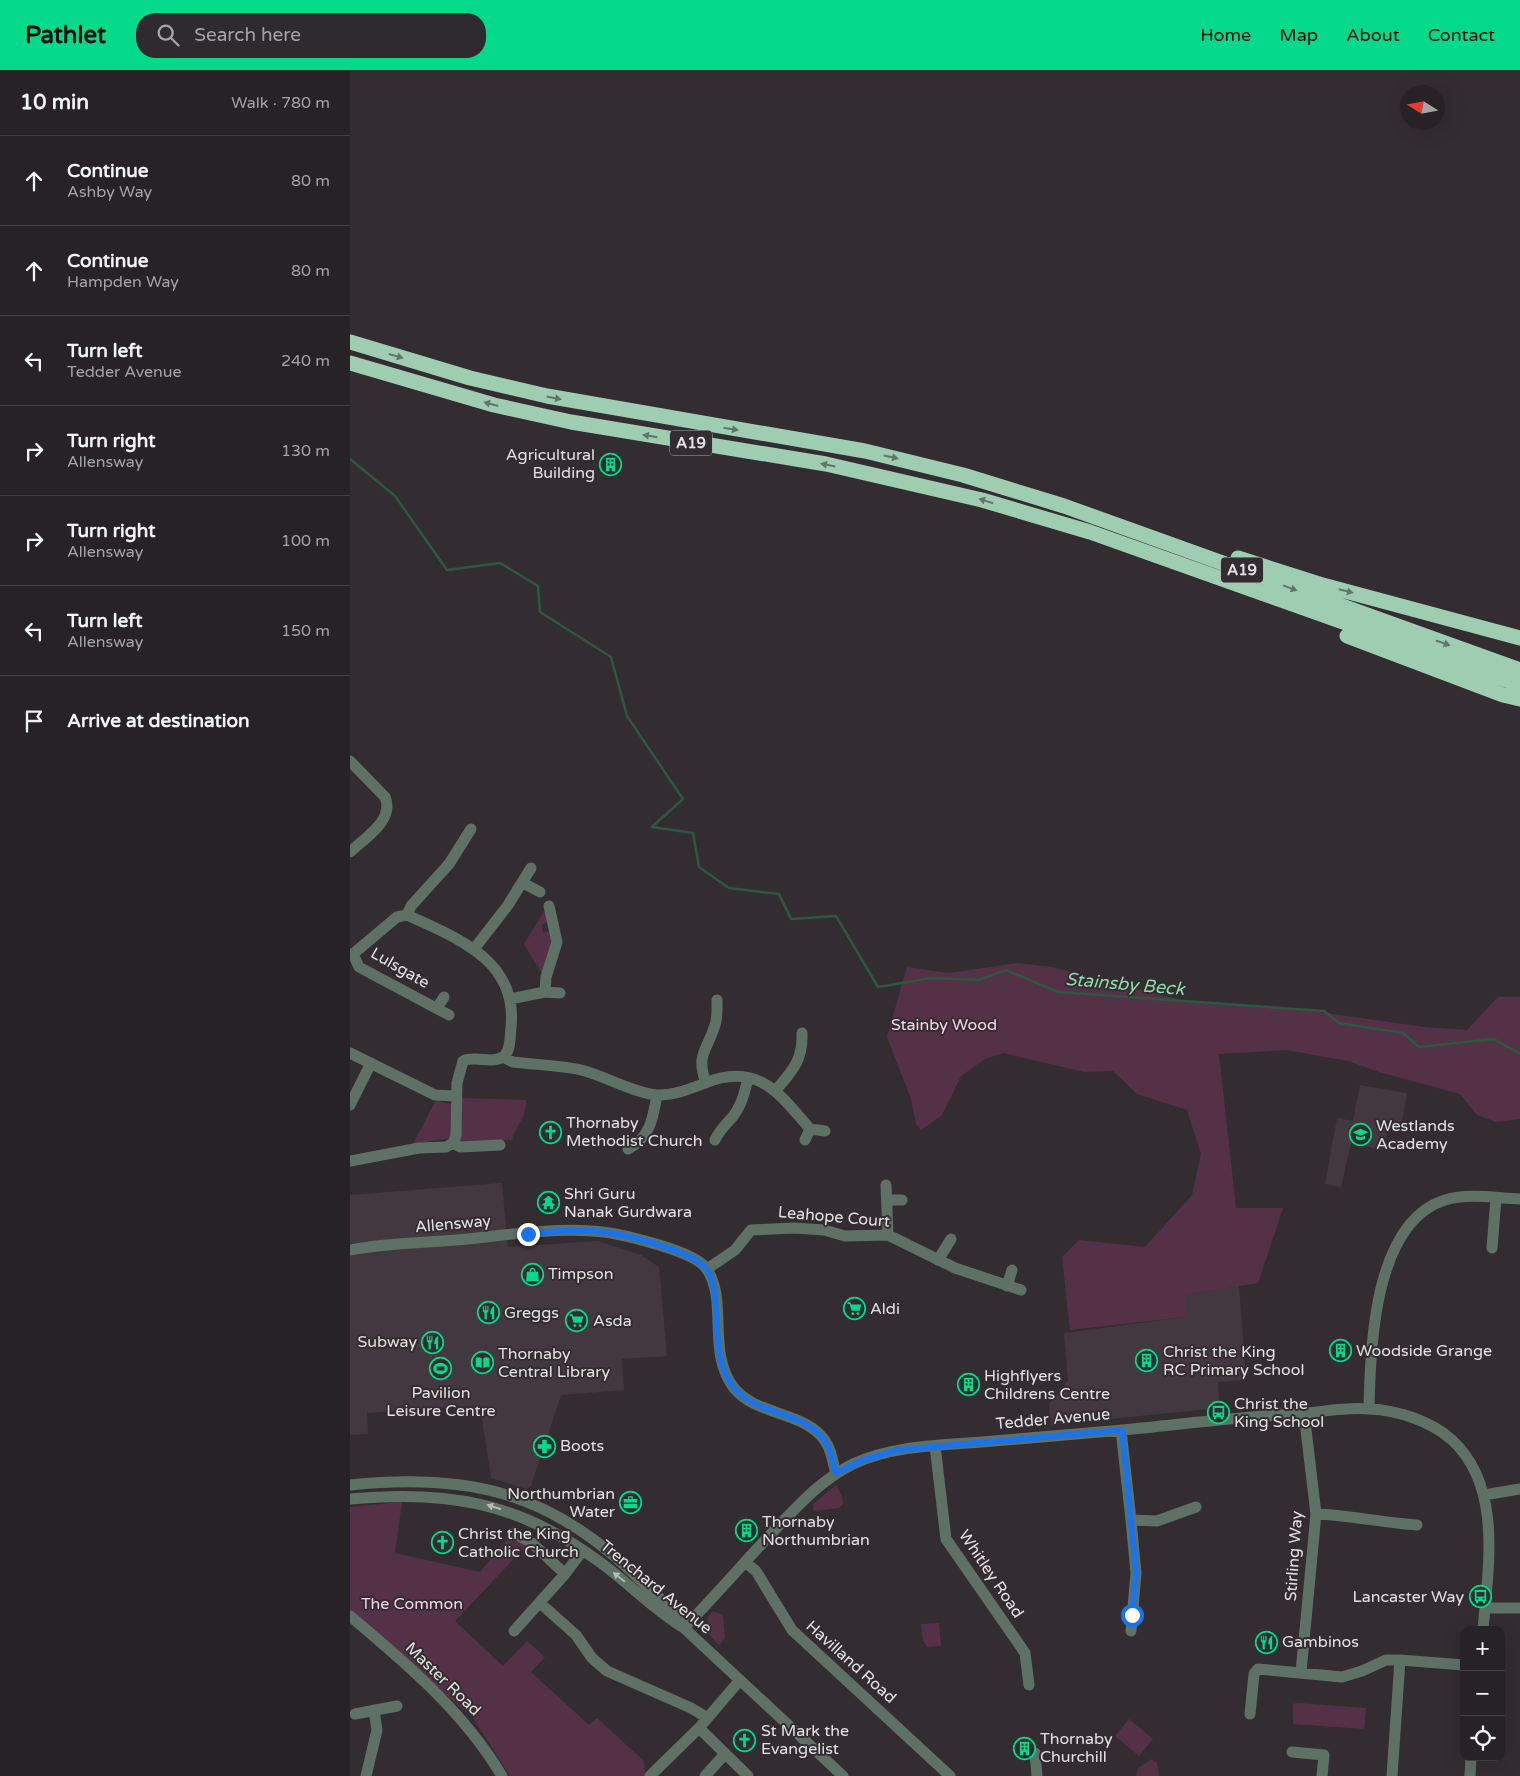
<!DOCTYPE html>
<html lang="en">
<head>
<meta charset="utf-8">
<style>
  :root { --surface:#262225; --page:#2e2a2d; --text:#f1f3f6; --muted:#a4a4a7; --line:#423f42; --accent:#05d98b }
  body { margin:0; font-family:"Varela Round",sans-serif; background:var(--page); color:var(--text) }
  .controls { position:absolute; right:15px; bottom:15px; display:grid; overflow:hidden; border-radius:10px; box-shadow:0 5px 20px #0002 }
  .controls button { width:45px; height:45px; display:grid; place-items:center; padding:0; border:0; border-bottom:1px solid var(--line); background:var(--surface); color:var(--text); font:25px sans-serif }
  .compass { position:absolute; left:1050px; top:15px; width:45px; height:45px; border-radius:50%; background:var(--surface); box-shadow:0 5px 20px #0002; rotate:281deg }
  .stop { position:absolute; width:15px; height:15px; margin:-11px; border:4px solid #1a73e8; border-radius:50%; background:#fff }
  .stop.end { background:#1a73e8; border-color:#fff; box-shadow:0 1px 5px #0008 }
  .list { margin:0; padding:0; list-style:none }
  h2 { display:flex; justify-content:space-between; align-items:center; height:65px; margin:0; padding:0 20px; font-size:21px }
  h2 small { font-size:16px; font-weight:400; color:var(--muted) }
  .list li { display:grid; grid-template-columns:32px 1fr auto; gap:15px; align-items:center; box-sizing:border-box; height:90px; padding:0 20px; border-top:1px solid var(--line) }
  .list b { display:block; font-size:19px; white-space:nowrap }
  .list p { margin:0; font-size:16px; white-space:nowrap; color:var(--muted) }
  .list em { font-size:16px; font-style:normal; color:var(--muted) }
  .icon { flex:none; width:28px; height:28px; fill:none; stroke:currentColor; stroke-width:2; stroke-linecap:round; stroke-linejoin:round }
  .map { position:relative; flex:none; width:1170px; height:1706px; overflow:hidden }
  header { display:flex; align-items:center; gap:30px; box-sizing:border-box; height:70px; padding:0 25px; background:var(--accent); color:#111 }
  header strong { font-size:24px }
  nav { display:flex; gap:28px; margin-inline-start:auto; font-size:18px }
  .search { width:350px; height:45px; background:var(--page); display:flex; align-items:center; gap:12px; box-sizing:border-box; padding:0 18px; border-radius:20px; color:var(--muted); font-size:19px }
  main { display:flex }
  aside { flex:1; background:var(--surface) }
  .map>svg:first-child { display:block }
  .built { fill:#43383f }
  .green { fill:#553148 }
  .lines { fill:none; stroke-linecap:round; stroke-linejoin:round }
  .stream { stroke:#2c5841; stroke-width:2.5 }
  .minor { stroke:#5f7166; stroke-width:11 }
  .highway { stroke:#9ecdb1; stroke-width:15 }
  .oneway { fill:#63756b }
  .oneway2 { fill:#b5bab7 }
  .route { stroke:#1a73e8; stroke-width:6 }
  .labels { text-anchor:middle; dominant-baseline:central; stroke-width:4; stroke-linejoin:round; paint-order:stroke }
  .shield { fill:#332d31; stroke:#afabae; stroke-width:1 }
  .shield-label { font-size:15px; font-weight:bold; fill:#e4e1e3 }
  .poi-label { font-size:16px; fill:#e4e1e3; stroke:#332d31; text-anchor:start }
  .street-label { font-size:16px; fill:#e4e1e3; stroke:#332d31 }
  .park-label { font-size:16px; fill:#fdd3ec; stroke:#332d31 }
  .water-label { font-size:18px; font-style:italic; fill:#8fd8af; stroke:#332d31 }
</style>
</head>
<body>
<header>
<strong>Pathlet</strong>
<div class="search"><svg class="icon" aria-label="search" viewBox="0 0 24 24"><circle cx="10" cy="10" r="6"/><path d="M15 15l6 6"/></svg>Search here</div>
<nav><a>Home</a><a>Map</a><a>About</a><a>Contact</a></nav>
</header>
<main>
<aside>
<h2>10 min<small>Walk · 780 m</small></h2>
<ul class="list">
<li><svg class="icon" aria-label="ahead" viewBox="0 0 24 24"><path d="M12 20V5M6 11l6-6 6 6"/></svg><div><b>Continue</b><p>Ashby Way</p></div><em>80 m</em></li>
<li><svg class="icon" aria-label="ahead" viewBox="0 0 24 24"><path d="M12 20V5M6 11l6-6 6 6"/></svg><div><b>Continue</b><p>Hampden Way</p></div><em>80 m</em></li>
<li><svg class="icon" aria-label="left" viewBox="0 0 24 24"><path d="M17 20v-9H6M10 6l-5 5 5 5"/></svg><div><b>Turn left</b><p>Tedder Avenue</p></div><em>240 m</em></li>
<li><svg class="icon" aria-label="right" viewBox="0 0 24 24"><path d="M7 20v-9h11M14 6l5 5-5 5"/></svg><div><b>Turn right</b><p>Allensway</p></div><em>130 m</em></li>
<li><svg class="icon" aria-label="right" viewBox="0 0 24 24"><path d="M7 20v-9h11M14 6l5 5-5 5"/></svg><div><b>Turn right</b><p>Allensway</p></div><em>100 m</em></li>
<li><svg class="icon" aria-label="left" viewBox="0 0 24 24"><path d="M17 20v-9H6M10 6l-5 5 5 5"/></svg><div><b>Turn left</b><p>Allensway</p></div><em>150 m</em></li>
<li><svg class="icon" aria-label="arrive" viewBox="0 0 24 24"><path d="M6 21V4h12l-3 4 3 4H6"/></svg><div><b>Arrive at destination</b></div></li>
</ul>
</aside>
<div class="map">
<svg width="1170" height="1706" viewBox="0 0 1170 1706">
  <rect width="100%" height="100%" fill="#332d31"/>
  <path class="built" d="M 1010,1015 L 1057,1023 L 1051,1057 L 1039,1055 L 1033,1080 L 1001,1073 L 991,1117 L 975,1114 L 987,1048 L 1003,1051 Z
    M 152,1113 L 158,1177 L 248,1171 L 291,1185 L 309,1197 L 317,1286 L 272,1289 L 274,1320 L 211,1325 L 181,1416 L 176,1419 L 141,1408 L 130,1335 L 17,1343 L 18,1364 L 0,1365 L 0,1125 Z
    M 889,1216 L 896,1310 L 868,1312 L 869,1338 L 701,1355 L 699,1334 L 718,1311 L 714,1263 L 835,1247 L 835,1225 Z"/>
  <path class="green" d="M 195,840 L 199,851 L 192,855 L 193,862 L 202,861 L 204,867 L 192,904 L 174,874 Z
    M 667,893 L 702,897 L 831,930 L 962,941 L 1074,957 L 1117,960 L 1148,927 L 1170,927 L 1170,1049 L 1146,1052 L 1127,1045 L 1110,1024 L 1029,1002 L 998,991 L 937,980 L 869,984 L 886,1138 L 933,1138 L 908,1213 L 835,1225 L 835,1247 L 720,1260 L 712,1187 L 729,1170 L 795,1177 L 842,1125 L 851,1084 L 837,1040 L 787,1024 L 763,1001 L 734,1002 L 653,983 L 635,989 L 611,1006 L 592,1045 L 571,1060 L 566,1054 L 561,1029 L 537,967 L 557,897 L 599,903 Z
    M 114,1028 L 176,1030 C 176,1050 167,1052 162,1070 L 117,1072 L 100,1068 L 63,1074 L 86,1030 L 99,1034 Z
    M 486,1415 L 492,1426 L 493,1434 L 489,1438 L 464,1441 L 463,1434 Z
    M 52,1432 L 45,1483 L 130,1502 L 160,1466 L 177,1475 L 105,1551 L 153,1596 L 177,1571 L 195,1587 L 181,1602 L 239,1655 L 247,1648 L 294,1691 L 295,1706 L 160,1706 L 123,1648 L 0,1542 L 0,1437 Z
    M 363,1541 L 373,1545 L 375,1568 L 369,1575 L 357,1562 L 358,1547 Z
    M 589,1553 L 591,1576 L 577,1577 L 573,1571 L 571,1554 Z
    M 947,1633 L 1016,1638 L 1014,1659 L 943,1654 L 943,1634 Z
    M 779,1649 L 803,1669 L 789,1686 L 765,1666 Z
    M 802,1689 L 807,1693 L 809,1706 L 786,1706 L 788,1698 Z"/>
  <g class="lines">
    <path class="stream" d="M 0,389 L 45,426 L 97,500 L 150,493 L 188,516 L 190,542 L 261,587 L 277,646 L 333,729 L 302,757 L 343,763 L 349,797 L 379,818 L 429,824 L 441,849 L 486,846 L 528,917 L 581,908 L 629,910 L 656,900 L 708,922 L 974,941 L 989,953 L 1053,963 L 1069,977 L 1144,969 L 1170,984"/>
    <path class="minor" d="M 0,691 L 35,727 C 45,750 15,768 0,782
      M 173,813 L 190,822
      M 57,845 C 107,868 168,890 161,957 C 160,966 161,980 154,986 C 143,995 126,985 113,991 L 107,1013 L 106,1066 L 103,1073
      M 124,879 L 158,835 L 181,798
      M 0,884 L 3,884 L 9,897 L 99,945
      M 3,884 L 47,847 L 57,845 L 61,836 L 99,794 L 121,759
      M 195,922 L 210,923
      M 160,929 L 195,922 L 196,907 L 207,872 L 199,836
      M 87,938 L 94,927
      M 0,983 L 85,1025 L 105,1026
      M 153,987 L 163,992 C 186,995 213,995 235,1001 C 256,1007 287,1024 308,1025 C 325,1025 340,1019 355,1013 C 408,992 429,1023 460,1059
      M 356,1013 C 346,985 356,982 364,958 C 368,949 367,940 367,930
      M 426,1020 C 443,1000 453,990 452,963
      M 0,1035 L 21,993
      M 365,1070 C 370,1059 377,1054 384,1045 C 392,1034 395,1021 398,1008
      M 455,1070 L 460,1059 L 475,1061
      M 103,1073 L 110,1077 L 150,1075
      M 278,1079 C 300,1068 303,1048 307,1025
      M 0,1091 L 69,1078 L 96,1077 L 103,1073
      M 536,1115 L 538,1165
      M 537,1130 L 552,1130
      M 1142,1178 L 1146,1128
      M 0,1180 C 34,1173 71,1173 106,1170 C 150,1166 197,1158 242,1161 C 265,1162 343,1180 356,1198 C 379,1230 356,1282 384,1318 C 407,1347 459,1341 477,1374 C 482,1383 483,1394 486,1403
      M 588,1190 L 601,1169
      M 357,1199 L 385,1180 L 401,1160 L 444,1158 L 474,1160 L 495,1166 L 538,1165 L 605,1198 L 671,1220
      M 657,1216 L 662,1200
      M 1019,1339 C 1020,1277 1024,1152 1095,1130 C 1119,1123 1145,1128 1170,1129
      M 771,1360 L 781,1450 L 807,1451 L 846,1437
      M 585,1376 L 596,1469 L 675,1583 L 679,1615
      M 0,1415 C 115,1403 198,1421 283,1503 C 300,1520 319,1534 332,1555
      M 1134,1425 L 1170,1419
      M 0,1429 C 96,1420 168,1432 247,1490 C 277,1511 302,1539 334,1558 L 493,1706
      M 966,1444 C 1000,1445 1033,1453 1067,1455
      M 781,1450 L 786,1503 L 781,1561
      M 164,1463 L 182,1473 L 215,1504
      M 395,1492 L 406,1501 L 442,1560 L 600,1706
      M 190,1533 L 226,1565 L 242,1588 L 257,1601 L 341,1638 L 356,1647
      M 1135,1538 L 1170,1538
      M 0,1546 C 56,1593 114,1642 152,1706
      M 334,1558 C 363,1528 391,1496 420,1465 C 445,1439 470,1410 503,1394 C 542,1376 589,1375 632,1372 C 679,1368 726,1364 773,1360 C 835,1354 895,1346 957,1343 C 977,1341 999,1337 1019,1339 C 1047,1340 1081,1351 1102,1370 C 1153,1417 1138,1498 1133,1560
      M 164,1561 L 215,1504 L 233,1480
      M 1050,1590 L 1114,1595
      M 951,1602 L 966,1444 L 954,1343
      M 5,1644 L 47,1636
      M 900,1644 L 904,1604 L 908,1599 L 992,1607 L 1012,1601 L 1036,1590 L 1050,1590 L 1042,1706
      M 349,1658 L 398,1706
      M 942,1682 L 974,1685 L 972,1706
      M 685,1683 L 687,1706
      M 16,1706 L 27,1660 L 24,1640
      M 300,1706 L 349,1658 L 390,1610
      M 355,1706 L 375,1684
      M 1120,1706 L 1121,1687"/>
    <path class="highway" d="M 0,272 L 120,308 L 197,326 L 515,381 L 613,405 L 714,436 L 1170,600
      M 0,293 L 144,335 L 221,352 L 476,394 L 632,430 L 740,462 L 1170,615
      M 888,488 L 969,514 L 1170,568
      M 997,566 L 1153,625 L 1170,629"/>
  </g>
  <defs><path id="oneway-solid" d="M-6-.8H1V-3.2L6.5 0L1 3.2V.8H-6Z" transform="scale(1.25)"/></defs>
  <g class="oneway">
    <use href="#oneway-solid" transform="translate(46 286) rotate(16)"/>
    <use href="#oneway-solid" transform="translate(204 328) rotate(11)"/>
    <use href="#oneway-solid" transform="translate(141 334) rotate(-165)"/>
    <use href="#oneway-solid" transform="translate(381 359) rotate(9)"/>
    <use href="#oneway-solid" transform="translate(300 366) rotate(-171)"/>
    <use href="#oneway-solid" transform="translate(541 387) rotate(12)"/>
    <use href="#oneway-solid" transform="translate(478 395) rotate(-169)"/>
    <use href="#oneway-solid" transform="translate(636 431) rotate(-163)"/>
    <use href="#oneway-solid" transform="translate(940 518) rotate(20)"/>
    <use href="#oneway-solid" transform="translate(996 521) rotate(14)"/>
    <use href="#oneway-solid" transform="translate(1093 573) rotate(19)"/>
  </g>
  <g class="oneway2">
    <use href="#oneway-solid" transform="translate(144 1437) rotate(-163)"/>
    <use href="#oneway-solid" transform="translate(269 1507) rotate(-141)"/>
  </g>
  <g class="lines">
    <path class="route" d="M 178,1164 C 200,1162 221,1159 243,1161 C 268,1162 335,1179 354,1196 C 360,1202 363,1212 364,1220 C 370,1253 361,1294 387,1321 C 411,1346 459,1342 477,1374 C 482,1383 483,1394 486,1403 L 516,1389 L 548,1380 L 772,1360 L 786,1502 L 782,1545"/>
  </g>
  <defs>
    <symbol id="building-ring" viewBox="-11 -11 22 22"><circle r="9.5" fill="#332d31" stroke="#05d98b" stroke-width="1.5"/><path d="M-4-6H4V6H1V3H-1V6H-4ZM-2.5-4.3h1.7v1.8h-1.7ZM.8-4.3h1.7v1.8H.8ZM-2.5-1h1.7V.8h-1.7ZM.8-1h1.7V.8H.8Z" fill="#05d98b"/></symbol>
    <symbol id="church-ring" viewBox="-11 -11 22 22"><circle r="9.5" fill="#332d31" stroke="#05d98b" stroke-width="1.5"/><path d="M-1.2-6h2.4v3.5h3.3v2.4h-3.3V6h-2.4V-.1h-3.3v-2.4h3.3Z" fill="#05d98b"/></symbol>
    <symbol id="school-ring" viewBox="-11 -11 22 22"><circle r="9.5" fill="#332d31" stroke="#05d98b" stroke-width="1.5"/><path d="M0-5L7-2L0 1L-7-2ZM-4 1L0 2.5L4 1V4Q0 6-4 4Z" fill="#05d98b"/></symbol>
    <symbol id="temple-ring" viewBox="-11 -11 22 22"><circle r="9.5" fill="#332d31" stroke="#05d98b" stroke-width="1.5"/><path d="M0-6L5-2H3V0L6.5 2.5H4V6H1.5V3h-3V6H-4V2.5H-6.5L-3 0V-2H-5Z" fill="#05d98b"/></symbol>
    <symbol id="shop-ring" viewBox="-11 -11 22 22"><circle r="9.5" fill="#332d31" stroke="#05d98b" stroke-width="1.5"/><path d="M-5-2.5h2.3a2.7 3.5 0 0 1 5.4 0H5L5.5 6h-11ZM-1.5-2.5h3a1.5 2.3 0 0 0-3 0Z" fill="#05d98b"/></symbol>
    <symbol id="supermarket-ring" viewBox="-11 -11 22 22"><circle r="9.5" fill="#332d31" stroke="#05d98b" stroke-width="1.5"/><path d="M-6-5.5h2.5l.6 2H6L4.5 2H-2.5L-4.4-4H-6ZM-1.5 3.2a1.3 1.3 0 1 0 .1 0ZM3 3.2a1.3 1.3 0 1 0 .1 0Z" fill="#05d98b"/></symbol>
    <symbol id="restaurant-ring" viewBox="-11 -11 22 22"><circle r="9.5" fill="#332d31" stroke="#05d98b" stroke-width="1.5"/><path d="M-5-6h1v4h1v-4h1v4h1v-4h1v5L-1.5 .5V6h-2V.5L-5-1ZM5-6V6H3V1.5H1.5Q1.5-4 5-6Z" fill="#05d98b"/></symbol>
    <symbol id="library-ring" viewBox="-11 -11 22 22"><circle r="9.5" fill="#332d31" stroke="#05d98b" stroke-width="1.5"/><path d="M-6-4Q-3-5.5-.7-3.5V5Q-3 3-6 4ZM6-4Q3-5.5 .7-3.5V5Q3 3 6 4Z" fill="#05d98b"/></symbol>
    <symbol id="stadium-ring" viewBox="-11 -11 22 22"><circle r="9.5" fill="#332d31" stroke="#05d98b" stroke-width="1.5"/><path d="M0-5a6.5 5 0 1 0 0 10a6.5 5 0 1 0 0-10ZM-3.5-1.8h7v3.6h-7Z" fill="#05d98b"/></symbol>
    <symbol id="bus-ring" viewBox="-11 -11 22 22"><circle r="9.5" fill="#332d31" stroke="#05d98b" stroke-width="1.5"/><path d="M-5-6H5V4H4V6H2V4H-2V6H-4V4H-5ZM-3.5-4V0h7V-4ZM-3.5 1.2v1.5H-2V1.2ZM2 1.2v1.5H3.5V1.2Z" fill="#05d98b"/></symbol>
    <symbol id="pharmacy-ring" viewBox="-11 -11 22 22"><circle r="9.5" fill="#332d31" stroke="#05d98b" stroke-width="1.5"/><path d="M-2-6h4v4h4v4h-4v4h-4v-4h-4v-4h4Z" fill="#05d98b"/></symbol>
    <symbol id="office-ring" viewBox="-11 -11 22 22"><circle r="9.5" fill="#332d31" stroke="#05d98b" stroke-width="1.5"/><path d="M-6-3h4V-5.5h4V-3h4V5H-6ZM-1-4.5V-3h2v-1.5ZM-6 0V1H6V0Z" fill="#05d98b"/></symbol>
  </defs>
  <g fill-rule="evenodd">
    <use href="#building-ring" x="248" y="382" width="25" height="25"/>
    <use href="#church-ring" x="188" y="1050" width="25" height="25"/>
    <use href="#school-ring" x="998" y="1052" width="25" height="25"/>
    <use href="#temple-ring" x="186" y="1120" width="25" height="25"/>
    <use href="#shop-ring" x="170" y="1192" width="25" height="25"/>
    <use href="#supermarket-ring" x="492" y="1226" width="25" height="25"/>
    <use href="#restaurant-ring" x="126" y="1230" width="25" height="25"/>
    <use href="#supermarket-ring" x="214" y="1238" width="25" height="25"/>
    <use href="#restaurant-ring" x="70" y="1260" width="25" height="25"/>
    <use href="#building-ring" x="978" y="1268" width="25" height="25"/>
    <use href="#building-ring" x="784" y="1278" width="25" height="25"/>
    <use href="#library-ring" x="120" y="1280" width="25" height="25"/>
    <use href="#stadium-ring" x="78" y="1286" width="25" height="25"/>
    <use href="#building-ring" x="606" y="1302" width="25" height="25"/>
    <use href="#bus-ring" x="856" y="1330" width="25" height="25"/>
    <use href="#pharmacy-ring" x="182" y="1364" width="25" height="25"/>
    <use href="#office-ring" x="268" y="1420" width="25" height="25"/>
    <use href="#building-ring" x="384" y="1448" width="25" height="25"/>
    <use href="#church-ring" x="80" y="1460" width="25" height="25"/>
    <use href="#bus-ring" x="1118" y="1514" width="25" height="25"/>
    <use href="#restaurant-ring" x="904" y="1560" width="25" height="25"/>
    <use href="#church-ring" x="382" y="1658" width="25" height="25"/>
    <use href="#building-ring" x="662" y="1666" width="25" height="25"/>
  </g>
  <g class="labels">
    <g class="shield">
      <rect x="320" y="360.5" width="42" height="25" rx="4"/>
      <rect x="871" y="487.5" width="42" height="25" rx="4"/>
    </g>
    <g class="shield-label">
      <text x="341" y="373">A19</text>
      <text x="892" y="500">A19</text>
    </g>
    <g class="poi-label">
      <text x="245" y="385" text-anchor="end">Agricultural<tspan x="245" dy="18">Building</tspan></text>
      <text x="216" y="1053">Thornaby<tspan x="216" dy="18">Methodist Church</tspan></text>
      <text x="1026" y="1056">Westlands<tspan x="1026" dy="18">Academy</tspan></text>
      <text x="214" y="1124">Shri Guru<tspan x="214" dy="18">Nanak Gurdwara</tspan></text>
      <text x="198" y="1204">Timpson</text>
      <text x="520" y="1239">Aldi</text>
      <text x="154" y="1243">Greggs</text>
      <text x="243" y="1251">Asda</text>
      <text x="67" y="1272" text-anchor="end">Subway</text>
      <text x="1006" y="1281">Woodside Grange</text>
      <text x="813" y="1282">Christ the King<tspan x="813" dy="18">RC Primary School</tspan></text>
      <text x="148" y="1284">Thornaby<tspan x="148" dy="18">Central Library</tspan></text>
      <text x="634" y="1306">Highflyers<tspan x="634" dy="18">Childrens Centre</tspan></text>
      <text x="91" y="1323" text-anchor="middle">Pavilion<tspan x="91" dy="18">Leisure Centre</tspan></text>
      <text x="884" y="1334">Christ the<tspan x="884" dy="18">King School</tspan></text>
      <text x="210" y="1376">Boots</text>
      <text x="265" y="1424" text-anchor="end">Northumbrian<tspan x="265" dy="18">Water</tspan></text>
      <text x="412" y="1452">Thornaby<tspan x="412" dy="18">Northumbrian</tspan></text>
      <text x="108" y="1464">Christ the King<tspan x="108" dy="18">Catholic Church</tspan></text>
      <text x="1114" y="1527" text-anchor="end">Lancaster Way</text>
      <text x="932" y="1572">Gambinos</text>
      <text x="411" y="1661">St Mark the<tspan x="411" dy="18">Evangelist</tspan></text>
      <text x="690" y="1669">Thornaby<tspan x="690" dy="18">Churchill</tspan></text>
    </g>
    <g class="street-label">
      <text transform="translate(50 898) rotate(30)">Lulsgate</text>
      <text transform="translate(484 1147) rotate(5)">Leahope Court</text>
      <text transform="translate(103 1154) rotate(-5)">Allensway</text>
      <text transform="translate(703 1349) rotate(-5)">Tedder Avenue</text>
      <text transform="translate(944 1486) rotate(-86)">Stirling Way</text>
      <text transform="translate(641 1504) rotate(56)">Whitley Road</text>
      <text transform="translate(306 1517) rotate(39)">Trenchard Avenue</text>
      <text transform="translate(501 1592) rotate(42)">Havilland Road</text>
      <text transform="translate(93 1609) rotate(44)">Master Road</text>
    </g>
    <g class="park-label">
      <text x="594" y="955">Stainby Wood</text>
      <text x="62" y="1534">The Common</text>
    </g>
    <g class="water-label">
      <text transform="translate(775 914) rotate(5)">Stainsby Beck</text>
    </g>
  </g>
</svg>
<div class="controls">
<button>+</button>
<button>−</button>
<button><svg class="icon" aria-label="locate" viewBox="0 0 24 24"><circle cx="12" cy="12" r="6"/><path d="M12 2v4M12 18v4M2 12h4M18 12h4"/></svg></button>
</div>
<svg class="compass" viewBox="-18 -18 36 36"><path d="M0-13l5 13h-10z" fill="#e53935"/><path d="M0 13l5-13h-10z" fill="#a4a4a7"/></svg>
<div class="stop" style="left:782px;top:1545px"></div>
<div class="stop end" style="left:178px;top:1164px"></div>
</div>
</main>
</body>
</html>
